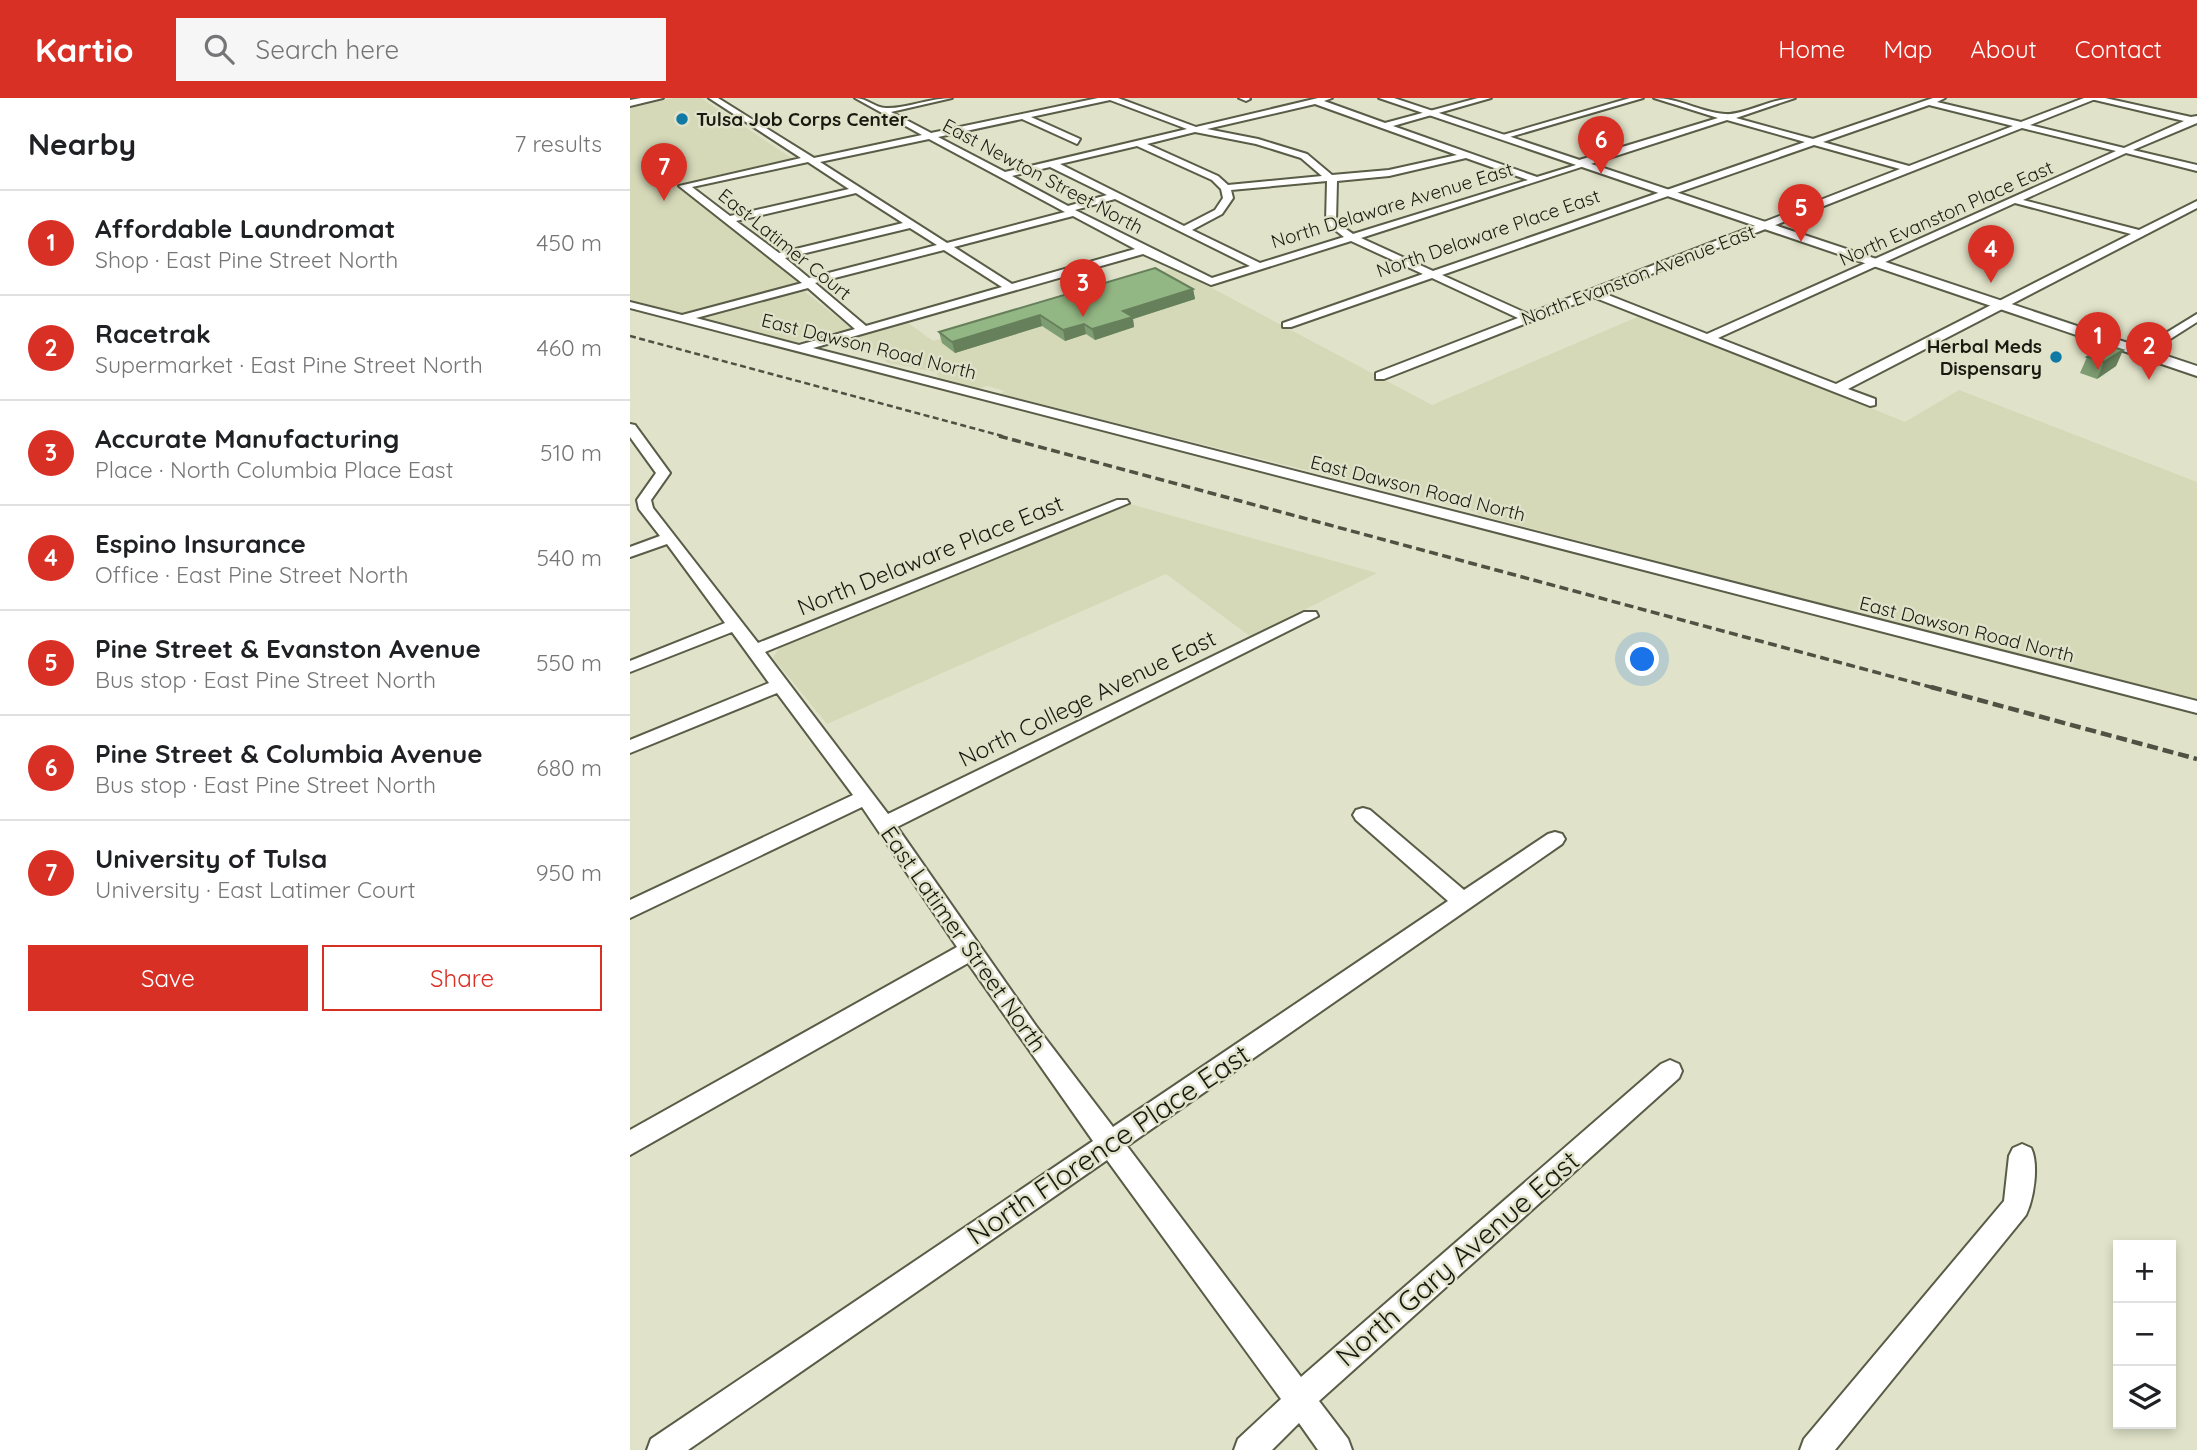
<!DOCTYPE html>
<html lang="en">
<head>
<meta charset="utf-8">
<style>
  :root { --surface:#fff; --page:#f6f6f6; --text:#202124; --muted:#757577; --line:#e0e0e0; --accent:#d93025 }
  body { margin:0; font-family:Quicksand,sans-serif; background:var(--page); color:var(--text) }
  .controls { position:absolute; right:21px; bottom:21px; display:grid; overflow:hidden; border-radius:0px; box-shadow:0 4px 10px #0003 }
  .controls button { width:63px; height:63px; display:grid; place-items:center; padding:0; border:0; border-bottom:2px solid var(--line); background:var(--surface); color:var(--text); font:35px sans-serif }
  .you { position:absolute; left:1013px; top:562px; width:24px; height:24px; margin:-18px; border:5px solid #fff; border-radius:50%; background:#1a73e8; box-shadow:0 0 0 10px #1a73e833 }
  .badge { display:grid; place-items:center; width:46px; height:46px; border-radius:50%; background:var(--accent); color:#fff; font-size:23px; font-weight:700 }
  .pin { position:absolute; translate:-50% -58px; filter:drop-shadow(0 2px 4px #0008) }
  .pin::after { content:''; position:absolute; top:37px; width:24px; height:21px; background:inherit; clip-path:polygon(0 0,100% 0,50% 100%) }
  .list { margin:0; padding:0; list-style:none }
  h2 { display:flex; justify-content:space-between; align-items:center; height:91px; margin:0; padding:0 28px; font-size:30px }
  h2 small { font-size:23px; font-weight:400; color:var(--muted) }
  .list li { display:grid; grid-template-columns:46px 1fr auto; gap:21px; align-items:center; box-sizing:border-box; height:105px; padding:0 28px; border-top:2px solid var(--line) }
  .list b { display:block; font-size:26px; white-space:nowrap }
  .list p { margin:0; font-size:23px; white-space:nowrap; color:var(--muted) }
  .list em { font-size:23px; font-style:normal; color:var(--muted) }
  .actions { display:flex; gap:14px; padding:21px 28px }
  .actions a { flex:1; padding:16px 0; border:2px solid var(--accent); border-radius:0px; text-align:center; font-size:24px; color:var(--accent) }
  .actions .main { background:var(--accent); color:#fff }
  .icon { flex:none; width:38px; height:38px; fill:none; stroke:currentColor; stroke-width:2; stroke-linecap:round; stroke-linejoin:round }
  .map { position:relative; flex:none; width:1567px; height:1352px; overflow:hidden }
  header { display:flex; align-items:center; gap:42px; box-sizing:border-box; height:98px; padding:0 35px; background:var(--accent); color:#fff }
  header strong { font-size:33px }
  nav { display:flex; gap:38px; margin-inline-start:auto; font-size:24px }
  .search { width:490px; height:63px; background:var(--page); display:flex; align-items:center; gap:18px; box-sizing:border-box; padding:0 24px; border-radius:0px; color:var(--muted); font-size:26px }
  main { display:flex }
  aside { flex:1; background:var(--surface) }
  .map>svg:first-child { display:block }
  .built { fill:#d5d9b8 }
  .lines { fill:none; stroke-linecap:round; stroke-linejoin:round }
  .minor-casing { stroke:#595c46; stroke-width:4 }
  .major-casing { stroke:#595c46; stroke-width:4 }
  .minor { fill:#fff; fill-rule:evenodd }
  .major { fill:#fff; fill-rule:evenodd }
  .rail-far2 { stroke:#4f5143; stroke-width:2.5; stroke-dasharray:6 3.5; stroke-linecap:butt }
  .rail-far1 { stroke:#4f5143; stroke-width:3.5; stroke-dasharray:9 4.5; stroke-linecap:butt }
  .rail { stroke:#4f5143; stroke-width:4.5; stroke-dasharray:11 5; stroke-linecap:butt }
  .wall { fill:#7e9d72 }
  .shaded-wall { fill:#67805c }
  .building { fill:#93b784; stroke:#67805c; stroke-width:2 }
  .poi-dot { fill:#117aa4; stroke:#e0e3c9; stroke-width:2.5 }
  .labels { text-anchor:middle; dominant-baseline:central; stroke-width:5; stroke-linejoin:round; paint-order:stroke }
  .far-poi-label { font-size:19px; font-weight:bold; fill:#191a11; stroke:#e0e3c9; text-anchor:start }
  .far-street-label { font-size:19px; fill:#191a11; stroke:#e0e3c9 }
  .street-label { font-size:23px; fill:#191a11; stroke:#e0e3c9 }
  .near-street-label { font-size:28px; fill:#191a11; stroke:#e0e3c9 }
</style>
</head>
<body>
<header>
<strong>Kartio</strong>
<div class="search"><svg class="icon" aria-label="search" viewBox="0 0 24 24"><circle cx="10" cy="10" r="6"/><path d="M15 15l6 6"/></svg>Search here</div>
<nav><a>Home</a><a>Map</a><a>About</a><a>Contact</a></nav>
</header>
<main>
<aside>
<h2>Nearby<small>7 results</small></h2>
<ul class="list">
<li><span class="badge">1</span><div><b>Affordable Laundromat</b><p>Shop · East Pine Street North</p></div><em>450 m</em></li>
<li><span class="badge">2</span><div><b>Racetrak</b><p>Supermarket · East Pine Street North</p></div><em>460 m</em></li>
<li><span class="badge">3</span><div><b>Accurate Manufacturing</b><p>Place · North Columbia Place East</p></div><em>510 m</em></li>
<li><span class="badge">4</span><div><b>Espino Insurance</b><p>Office · East Pine Street North</p></div><em>540 m</em></li>
<li><span class="badge">5</span><div><b>Pine Street &amp; Evanston Avenue</b><p>Bus stop · East Pine Street North</p></div><em>550 m</em></li>
<li><span class="badge">6</span><div><b>Pine Street &amp; Columbia Avenue</b><p>Bus stop · East Pine Street North</p></div><em>680 m</em></li>
<li><span class="badge">7</span><div><b>University of Tulsa</b><p>University · East Latimer Court</p></div><em>950 m</em></li>
</ul>
<div class="actions"><a class="main">Save</a><a>Share</a></div>
</aside>
<div class="map">
<svg width="1567" height="1352" viewBox="0 0 1567 1352">
  <rect width="100%" height="100%" fill="#e0e3c9"/>
  <path class="built" d="M 45,0 L 71,0 L 163,61 L 47,86 L 172,185 L 169,186 L 174,193 L 222,231 L 166,244 L 0,202 L 0,8 Z
    M 544,170 L 802,307 L 1012,217 L 1275,324 L 1329,292 L 1567,384 L 1567,602 L 849,417 L 846,414 L 370,296 L 375,293 L 357,288 L 348,291 L 309,281 L 306,274 L 258,265 L 227,239 L 277,224 L 303,243 Z
    M 500,406 L 747,475 L 621,539 L 536,476 L 197,626 L 143,560 L 149,550 Z"/>
  <g class="lines">
    <defs>
      <path id="minor" d="M 79,0 L 88,0 L 184,60 L 292,37 L 225,0 C 237,0 245,10 256,10 C 274,11 300,0 322,0 L 261,14 L 301,35 L 468,0 L 488,0 L 566,29 L 688,0 L 702,0 L 694,3 L 755,25 L 848,0 L 861,0 L 763,28 L 907,79 L 946,67 L 946,63 L 1088,20 L 1024,0 C 1049,0 1070,14 1095,16 C 1112,18 1142,0 1165,0 L 1106,20 L 1183,41 L 1303,0 L 1315,0 L 1307,4 L 1391,24 L 1454,0 L 1475,0 L 1561,19 L 1567,18 L 1567,25 L 1503,52 L 1567,67 L 1567,73 L 1496,55 L 1393,102 L 1509,132 L 1567,103 L 1567,110 L 1218,291 L 1245,301 L 1245,307 L 1240,308 L 963,199 L 754,281 L 746,281 L 746,275 L 888,220 L 802,180 L 661,229 L 653,229 L 653,225 L 793,176 L 721,143 L 581,187 L 513,156 L 183,250 L 1567,603 L 1567,615 L 0,210 L 0,204 L 52,217 L 172,185 L 49,88 L 171,60 ZM 480,2 L 557,31 L 375,74 L 308,39 L 392,21 L 447,46 L 450,41 L 401,19 ZM 1463,2 L 1465,2 L 1554,23 L 1494,50 L 1400,27 ZM 685,6 L 827,57 L 759,72 L 702,77 L 677,56 L 628,41 L 577,31 ZM 1299,7 L 1383,28 L 1279,68 L 1193,44 ZM 1097,22 L 1175,44 L 803,173 L 731,140 ZM 1392,30 L 1486,53 L 1077,236 L 973,195 ZM 565,34 L 626,46 L 671,60 L 692,78 L 598,87 L 588,78 L 517,46 ZM 299,41 L 433,113 L 435,114 L 317,145 L 190,64 ZM 1184,47 L 1270,71 L 898,216 L 812,177 ZM 507,48 L 582,82 L 591,91 L 593,100 L 585,112 L 554,128 L 430,66 ZM 836,60 L 898,82 L 723,136 L 706,124 L 707,83 L 759,78 ZM 178,64 L 219,91 L 100,118 L 62,89 ZM 420,69 L 477,97 L 438,108 L 382,78 ZM 697,83 L 696,125 L 714,139 L 630,165 L 562,132 L 592,116 L 603,100 L 601,92 ZM 226,95 L 273,125 L 149,155 L 106,123 ZM 485,101 L 620,168 L 582,180 L 445,112 ZM 1385,105 L 1501,136 L 1206,286 L 1088,240 ZM 443,118 L 505,151 L 382,186 L 324,149 ZM 280,130 L 307,147 L 179,180 L 155,160 ZM 314,152 L 372,189 L 236,228 L 185,185 ZM 178,190 L 225,231 L 169,247 L 66,220 Z
        M 609,0 L 619,0 L 620,1 L 616,3 Z
        M 1000,0 L 1013,0 L 873,41 L 866,39 Z
        M 1567,216 L 1567,224 L 1515,257 L 1505,254 Z
        M 0,326 L 5,327 L 40,375 L 21,402 L 23,410 L 128,545 L 487,402 L 497,402 L 499,405 L 135,554 L 258,716 L 674,514 L 686,514 L 688,518 L 267,729 L 406,928 L 483,1029 L 818,803 L 726,722 L 723,717 L 726,712 L 733,710 L 740,712 L 834,792 L 918,736 L 925,734 L 932,736 L 935,741 L 932,746 L 497,1048 L 671,1279 L 1031,966 L 1040,962 L 1049,966 L 1052,973 L 1049,980 L 689,1303 L 718,1341 L 722,1352 L 688,1352 L 669,1325 L 642,1352 L 604,1352 L 608,1341 L 651,1301 L 477,1062 L 58,1352 L 17,1352 L 21,1341 L 463,1043 L 338,865 L 0,1057 L 0,1032 L 327,849 L 232,709 L 0,820 L 0,802 L 223,697 L 147,595 L 0,655 L 0,642 L 139,585 L 102,534 L 0,574 L 0,563 L 95,525 L 37,446 L 0,459 L 0,449 L 30,438 L 9,411 L 7,402 L 26,375 L 0,339 Z
        M 1392,1046 L 1401,1050 C 1409,1066 1404,1100 1396,1117 L 1205,1352 L 1170,1352 L 1174,1341 L 1374,1103 L 1379,1058 L 1383,1050 Z"/>
      <path id="major" d="M 11,0 L 33,0 L 0,8 L 0,2 Z
        M 749,0 L 764,0 L 1567,268 L 1567,278 Z"/>
    </defs>
    <use href="#minor" class="minor-casing"/>
    <use href="#major" class="major-casing"/>
    <use href="#minor" class="minor"/>
    <use href="#major" class="major"/>
    <path class="rail-far2" d="M 0,238 L 376,339"/>
    <path class="rail-far1" d="M 369,338 L 1308,591"/>
    <path class="rail" d="M 1301,589 L 1567,661"/>
  </g>
  <path class="wall" d="M 563,191 L 565,201 L 503,221 L 504,229 L 465,242 L 456,236 L 435,243 L 412,228 L 325,255 L 312,245 L 309,234 Z
    M 1493,252 L 1486,268 L 1467,281 L 1450,275 L 1457,259 Z"/>
  <path class="shaded-wall" d="M 563,191 L 565,201 L 503,221 L 504,229 L 465,242 L 462,231 L 493,213 Z
    M 410,217 L 412,228 L 325,255 L 322,244 Z
    M 454,226 L 456,236 L 435,243 L 433,232 Z
    M 1493,252 L 1486,268 L 1467,281 L 1474,264 Z"/>
  <path class="building" d="M 525,170 L 563,191 L 493,213 L 503,219 L 462,231 L 454,226 L 433,232 L 410,217 L 322,244 L 309,234 Z
    M 1476,247 L 1493,252 L 1474,264 L 1457,259 Z"/>
  <g class="poi-dot">
    <circle cx="52" cy="21" r="7"/>
    <circle cx="1426" cy="259" r="7"/>
  </g>
  <g class="labels">
    <g class="far-poi-label">
      <text x="66" y="21">Tulsa Job Corps Center</text>
      <text x="1412" y="248" text-anchor="end">Herbal Meds<tspan x="1412" dy="22">Dispensary</tspan></text>
    </g>
    <g class="far-street-label">
      <text transform="translate(413 78) rotate(28)">East Newton Street North</text>
      <text transform="translate(762 107) rotate(-17)">North Delaware Avenue East</text>
      <text transform="translate(1316 115) rotate(-24)">North Evanston Place East</text>
      <text transform="translate(858 135) rotate(-19)">North Delaware Place East</text>
      <text transform="translate(155 146) rotate(39)">East Latimer Court</text>
      <text transform="translate(1008 177) rotate(-21)">North Evanston Avenue East</text>
      <text transform="translate(239 248) rotate(14)">East Dawson Road North</text>
      <text transform="translate(788 390) rotate(14)">East Dawson Road North</text>
      <text transform="translate(1337 531) rotate(14)">East Dawson Road North</text>
    </g>
    <g class="street-label">
      <text transform="translate(300 457) rotate(-22)">North Delaware Place East</text>
      <text transform="translate(457 600) rotate(-26)">North College Avenue East</text>
      <text transform="translate(334 841) rotate(55)">East Latimer Street North</text>
    </g>
    <g class="near-street-label">
      <text transform="translate(478 1046) rotate(-34)">North Florence Place East</text>
      <text transform="translate(827 1160) rotate(-41)">North Gary Avenue East</text>
    </g>
  </g>
</svg>
<div class="controls">
<button>+</button>
<button>−</button>
<button><svg class="icon" aria-label="layers" viewBox="0 0 24 24"><path d="M12 4l9 5-9 5-9-5zM3 14l9 5 9-5"/></svg></button>
</div>
<div class="you"></div>
<div class="pin badge" style="left:1468px;top:272px">1</div>
<div class="pin badge" style="left:1519px;top:282px">2</div>
<div class="pin badge" style="left:453px;top:219px">3</div>
<div class="pin badge" style="left:1361px;top:185px">4</div>
<div class="pin badge" style="left:1171px;top:144px">5</div>
<div class="pin badge" style="left:971px;top:76px">6</div>
<div class="pin badge" style="left:34px;top:103px">7</div>
</div>
</main>
</body>
</html>
